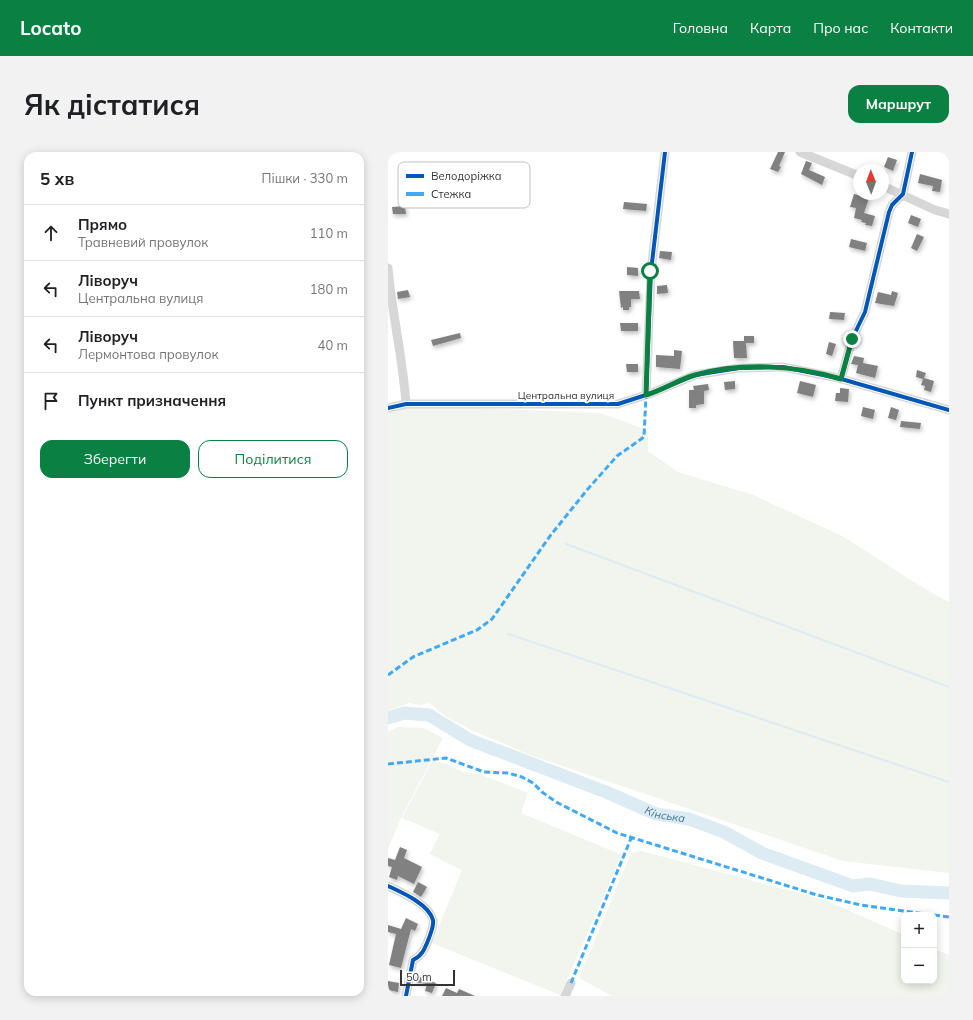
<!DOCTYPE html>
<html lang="uk">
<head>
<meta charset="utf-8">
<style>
  :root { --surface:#fff; --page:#f2f2f2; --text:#202124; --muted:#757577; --line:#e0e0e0; --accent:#0b8043 }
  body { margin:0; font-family:Mulish,sans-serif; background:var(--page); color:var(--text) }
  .controls { position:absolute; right:12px; bottom:12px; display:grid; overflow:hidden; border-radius:8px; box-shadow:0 2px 10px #0003 }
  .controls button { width:36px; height:36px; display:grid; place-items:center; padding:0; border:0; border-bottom:1px solid var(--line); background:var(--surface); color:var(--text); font:20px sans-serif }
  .compass { position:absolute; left:465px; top:12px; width:36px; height:36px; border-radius:50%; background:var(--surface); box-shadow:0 2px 10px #0003; rotate:359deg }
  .scale { position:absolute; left:12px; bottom:10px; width:55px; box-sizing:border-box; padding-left:4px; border:2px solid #333; border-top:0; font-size:11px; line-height:14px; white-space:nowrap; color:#333; -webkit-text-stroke:3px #fff; paint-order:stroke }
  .stop { position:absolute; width:12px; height:12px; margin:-9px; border:3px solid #0b8043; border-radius:50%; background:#fff }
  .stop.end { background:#0b8043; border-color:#fff; box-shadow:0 1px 4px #0008 }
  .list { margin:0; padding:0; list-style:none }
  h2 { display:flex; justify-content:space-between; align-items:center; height:52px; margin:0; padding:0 16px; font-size:17px }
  h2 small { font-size:13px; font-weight:400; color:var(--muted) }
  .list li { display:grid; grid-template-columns:26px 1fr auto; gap:12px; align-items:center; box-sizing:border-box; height:56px; padding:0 16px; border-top:1px solid var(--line) }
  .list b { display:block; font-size:15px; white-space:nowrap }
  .list p { margin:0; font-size:13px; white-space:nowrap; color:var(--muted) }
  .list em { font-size:13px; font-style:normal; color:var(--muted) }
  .actions { display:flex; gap:8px; padding:12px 16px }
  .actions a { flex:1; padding:9px 0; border:1px solid var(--accent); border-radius:12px; text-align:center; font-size:14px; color:var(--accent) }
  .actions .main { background:var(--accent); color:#fff }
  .icon { flex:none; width:22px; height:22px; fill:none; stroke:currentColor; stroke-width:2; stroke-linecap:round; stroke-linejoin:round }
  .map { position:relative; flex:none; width:561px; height:844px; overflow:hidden; border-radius:12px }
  header { display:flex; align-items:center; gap:24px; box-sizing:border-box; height:56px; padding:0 20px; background:var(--accent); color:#fff }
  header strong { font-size:19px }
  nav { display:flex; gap:22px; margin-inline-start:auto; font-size:14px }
  .intro { display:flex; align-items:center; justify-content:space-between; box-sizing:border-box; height:96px; padding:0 24px }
  h1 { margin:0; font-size:28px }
  .button { padding:10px 18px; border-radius:12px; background:var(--accent); color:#fff; font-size:14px; font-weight:700 }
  main { display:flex; gap:24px; padding:0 24px }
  aside { flex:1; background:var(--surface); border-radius:12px; box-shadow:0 2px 10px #0003 }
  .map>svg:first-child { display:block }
  .green { fill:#f1f5ed }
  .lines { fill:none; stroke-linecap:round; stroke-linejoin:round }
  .stream { stroke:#ddebf3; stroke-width:2 }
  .river { stroke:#ddebf3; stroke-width:13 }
  .building { fill:#818181; filter:url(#shadow) }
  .street { stroke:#d7d7d7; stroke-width:9 }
  .quiet { stroke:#3fa9f5; stroke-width:3; stroke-dasharray:6 3; stroke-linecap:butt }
  .cycleway-casing { stroke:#fff; stroke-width:6 }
  .cycleway { stroke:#0057b8; stroke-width:4 }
  .route { stroke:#0b8043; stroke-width:5 }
  .labels { text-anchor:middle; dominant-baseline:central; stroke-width:4; stroke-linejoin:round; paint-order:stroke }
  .street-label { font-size:10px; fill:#333; stroke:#fff }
  .water-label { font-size:11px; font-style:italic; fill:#3f7597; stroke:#fff }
  .key { fill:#fff; stroke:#c2c2c2; stroke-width:1 }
  .key-label { font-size:11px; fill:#333 }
</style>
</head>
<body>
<header>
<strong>Locato</strong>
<nav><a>Головна</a><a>Карта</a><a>Про нас</a><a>Контакти</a></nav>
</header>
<div class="intro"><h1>Як дістатися</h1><a class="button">Маршрут</a></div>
<main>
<aside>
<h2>5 хв<small>Пішки · 330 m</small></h2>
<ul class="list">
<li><svg class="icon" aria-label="ahead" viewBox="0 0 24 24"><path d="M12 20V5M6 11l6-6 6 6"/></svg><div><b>Прямо</b><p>Травневий провулок</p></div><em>110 m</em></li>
<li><svg class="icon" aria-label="left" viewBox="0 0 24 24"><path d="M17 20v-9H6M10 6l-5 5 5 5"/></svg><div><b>Ліворуч</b><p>Центральна вулиця</p></div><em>180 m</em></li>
<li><svg class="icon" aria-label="left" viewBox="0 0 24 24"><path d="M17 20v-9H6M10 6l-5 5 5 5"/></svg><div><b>Ліворуч</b><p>Лермонтова провулок</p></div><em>40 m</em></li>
<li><svg class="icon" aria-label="arrive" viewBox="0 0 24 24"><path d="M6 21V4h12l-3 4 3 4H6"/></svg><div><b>Пункт призначення</b></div></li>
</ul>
<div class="actions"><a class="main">Зберегти</a><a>Поділитися</a></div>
</aside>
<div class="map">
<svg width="561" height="844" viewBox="0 0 561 844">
  <defs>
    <filter id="shadow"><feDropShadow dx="1.5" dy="2.5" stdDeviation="2" flood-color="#0004"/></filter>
  </defs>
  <rect width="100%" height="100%" fill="#fff"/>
  <path class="green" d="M 41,254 L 212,261 L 260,278 L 260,299 L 290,320 L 365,343 L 454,384 L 537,437 L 561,450 L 561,721 L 455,709 L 139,602 C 115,590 90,583 66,569 C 57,565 49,557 41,551 L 32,553 L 21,551 L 0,559 L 0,260 L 18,256 Z
    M 10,575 L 35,576 L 55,586 L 13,666 L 0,697 L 0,580 Z
    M 44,609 L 56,611 L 75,620 L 91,622 L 140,641 L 133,661 L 234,703 L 172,843 L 44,791 L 74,718 L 42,702 L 52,682 L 14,666 Z
    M 254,699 L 437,748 L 516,783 L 516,829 L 546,829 L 546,797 L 561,803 L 561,844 L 224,844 L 191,826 L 243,701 Z"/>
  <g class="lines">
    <path class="stream" d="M 178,392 L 561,535
      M 120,482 L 561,630"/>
    <path class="river" id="s1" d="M 0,566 L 16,561 L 41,563 L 82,588 L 218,640 L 268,662 L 301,667 L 336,680 L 374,701 L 465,734 L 482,732 L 513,739 L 561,741"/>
  </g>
  <path class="building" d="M 390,0 L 397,0 L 391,14 L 393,15 L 390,20 L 382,17 Z
    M 500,5 L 509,8 L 505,19 L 496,15 Z
    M 418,9 L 424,11 L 421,18 L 437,25 L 434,33 L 413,22 Z
    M 532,22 L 554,28 L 552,40 L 544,39 L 545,34 L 530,31 Z
    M 466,42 L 481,46 L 476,61 L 487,64 L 484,74 L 477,73 L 478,71 L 473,70 L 474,68 L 466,66 L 468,56 L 462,55 Z
    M 236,50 L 259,52 L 258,59 L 235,57 Z
    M 17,54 L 18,62 L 5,62 L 4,55 Z
    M 523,63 L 533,67 L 530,75 L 520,71 Z
    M 529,82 L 536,85 L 529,99 L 523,96 Z
    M 463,87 L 479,91 L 477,99 L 461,95 Z
    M 272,99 L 284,100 L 283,108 L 271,106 Z
    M 239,115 L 250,116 L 250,124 L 239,123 Z
    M 279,133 L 280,141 L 269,142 L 269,134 Z
    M 20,138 L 22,145 L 10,147 L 9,140 Z
    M 231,139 L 251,139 L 252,147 L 243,147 L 243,155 L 241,155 L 241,158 L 235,158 L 235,155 L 233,156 Z
    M 504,139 L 510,141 L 506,154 L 487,151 L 490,140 L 503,143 Z
    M 442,160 L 457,161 L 456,168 L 441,167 Z
    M 232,171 L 250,171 L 250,179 L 233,179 Z
    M 72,181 L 73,186 L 45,194 L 43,188 Z
    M 356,184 L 366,184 L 366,191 L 358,191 L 359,206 L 346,206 L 345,189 L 356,189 Z
    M 441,190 L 448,192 L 444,204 L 438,202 Z
    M 286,198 L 294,199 L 292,217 L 268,215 L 268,203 L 286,204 Z
    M 466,204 L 476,206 L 475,211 L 490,214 L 487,226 L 468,221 L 470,213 L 463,212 Z
    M 238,212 L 250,212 L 250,220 L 239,220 Z
    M 529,218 L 538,221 L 536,226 L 546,229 L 543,240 L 536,238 L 537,234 L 533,233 L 535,227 L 528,225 Z
    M 347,229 L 347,237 L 337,238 L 336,230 Z
    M 412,229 L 428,233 L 425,245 L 409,241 Z
    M 320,232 L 321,238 L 316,239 L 316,252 L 308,253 L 308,256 L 301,256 L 301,238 L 306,238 L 305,234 Z
    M 452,236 L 461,237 L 460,250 L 447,249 L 448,241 L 452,241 Z
    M 475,255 L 487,258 L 485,267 L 473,264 Z
    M 503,255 L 511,258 L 508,268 L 500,266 Z
    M 513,269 L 533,271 L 532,277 L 512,275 Z
    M 12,695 L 19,698 L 16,706 L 34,715 L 26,732 L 10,724 L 9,728 L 1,725 L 4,715 L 0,714 L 0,706 L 7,708 Z
    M 30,730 L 39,735 L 33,745 L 25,740 Z
    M 18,766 L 30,772 L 27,779 L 23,777 L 13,816 L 1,813 L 8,782 L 0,780 L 0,773 L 13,777 Z
    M 28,822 L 32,823 L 32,825 L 48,831 L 44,841 L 37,839 L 39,832 L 27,830 Z
    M 0,829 L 11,831 L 10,840 L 0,838 Z
    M 58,836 L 69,841 L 71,837 L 87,844 L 54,844 Z"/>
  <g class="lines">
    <path class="street" d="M 412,0 L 471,24
      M 495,34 L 547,58 L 561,62
      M 0,116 C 4,162 15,206 18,252
      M 453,227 L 464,187 L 477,160 L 501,60 L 504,53 L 515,42 L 524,0
      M 258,243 L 263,119 L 277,0
      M 0,256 L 18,252 L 230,252 L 264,241 L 307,223 L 351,216 L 395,215 L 450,226 L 561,258
      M 0,734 C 13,740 41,752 45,768 C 46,774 43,780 41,786 C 37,796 35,803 25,808 L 18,844
      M 177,844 L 183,831"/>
    <path class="quiet" d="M 0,523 L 25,505 L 89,478 L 104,467 L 162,384 L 199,338 L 229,304 L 256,285 L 258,243
      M 0,612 L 58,606 L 96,620 L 120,621 L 134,625 L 145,631 L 154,640 L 168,650 L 229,681 L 429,743 L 473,753 L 544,763
      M 546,763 L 561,765
      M 183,831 L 244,684"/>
    <defs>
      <path id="cycleway" d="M 453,227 L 464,187 L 477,160 L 501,60 L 504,53 L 515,42 L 524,0
        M 258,243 L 263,119 L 277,0
        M 0,256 L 18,252 L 230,252 L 264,241 L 307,223 L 351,216 L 395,215 L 450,226 L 561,258
        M 0,734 C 13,740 41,752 45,768 C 46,774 43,780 41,786 C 37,796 35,803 25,808 L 18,844"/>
    </defs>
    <use href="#cycleway" class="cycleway-casing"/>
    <use href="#cycleway" class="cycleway"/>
  </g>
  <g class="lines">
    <path class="route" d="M 262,119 L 258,243 C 275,238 290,228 307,223 C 353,210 407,213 453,227 L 464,187"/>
  </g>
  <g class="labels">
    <g class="street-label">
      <text x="178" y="243">Центральна вулиця</text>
    </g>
    <g class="water-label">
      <text stroke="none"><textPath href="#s1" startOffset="299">Кінська</textPath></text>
    </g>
  </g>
  <rect x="10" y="10" width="132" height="46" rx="6" class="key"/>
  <rect x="18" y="22" width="18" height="4" fill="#0057b8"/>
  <rect x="18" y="40" width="18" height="4" fill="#3fa9f5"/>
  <g class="key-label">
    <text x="43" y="28">Велодоріжка</text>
    <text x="43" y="46">Стежка</text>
  </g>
</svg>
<div class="controls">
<button>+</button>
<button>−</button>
</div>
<svg class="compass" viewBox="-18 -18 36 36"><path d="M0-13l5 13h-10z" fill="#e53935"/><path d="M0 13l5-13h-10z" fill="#757577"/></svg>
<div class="scale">50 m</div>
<div class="stop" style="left:262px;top:119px"></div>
<div class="stop end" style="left:464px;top:187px"></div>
</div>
</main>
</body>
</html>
